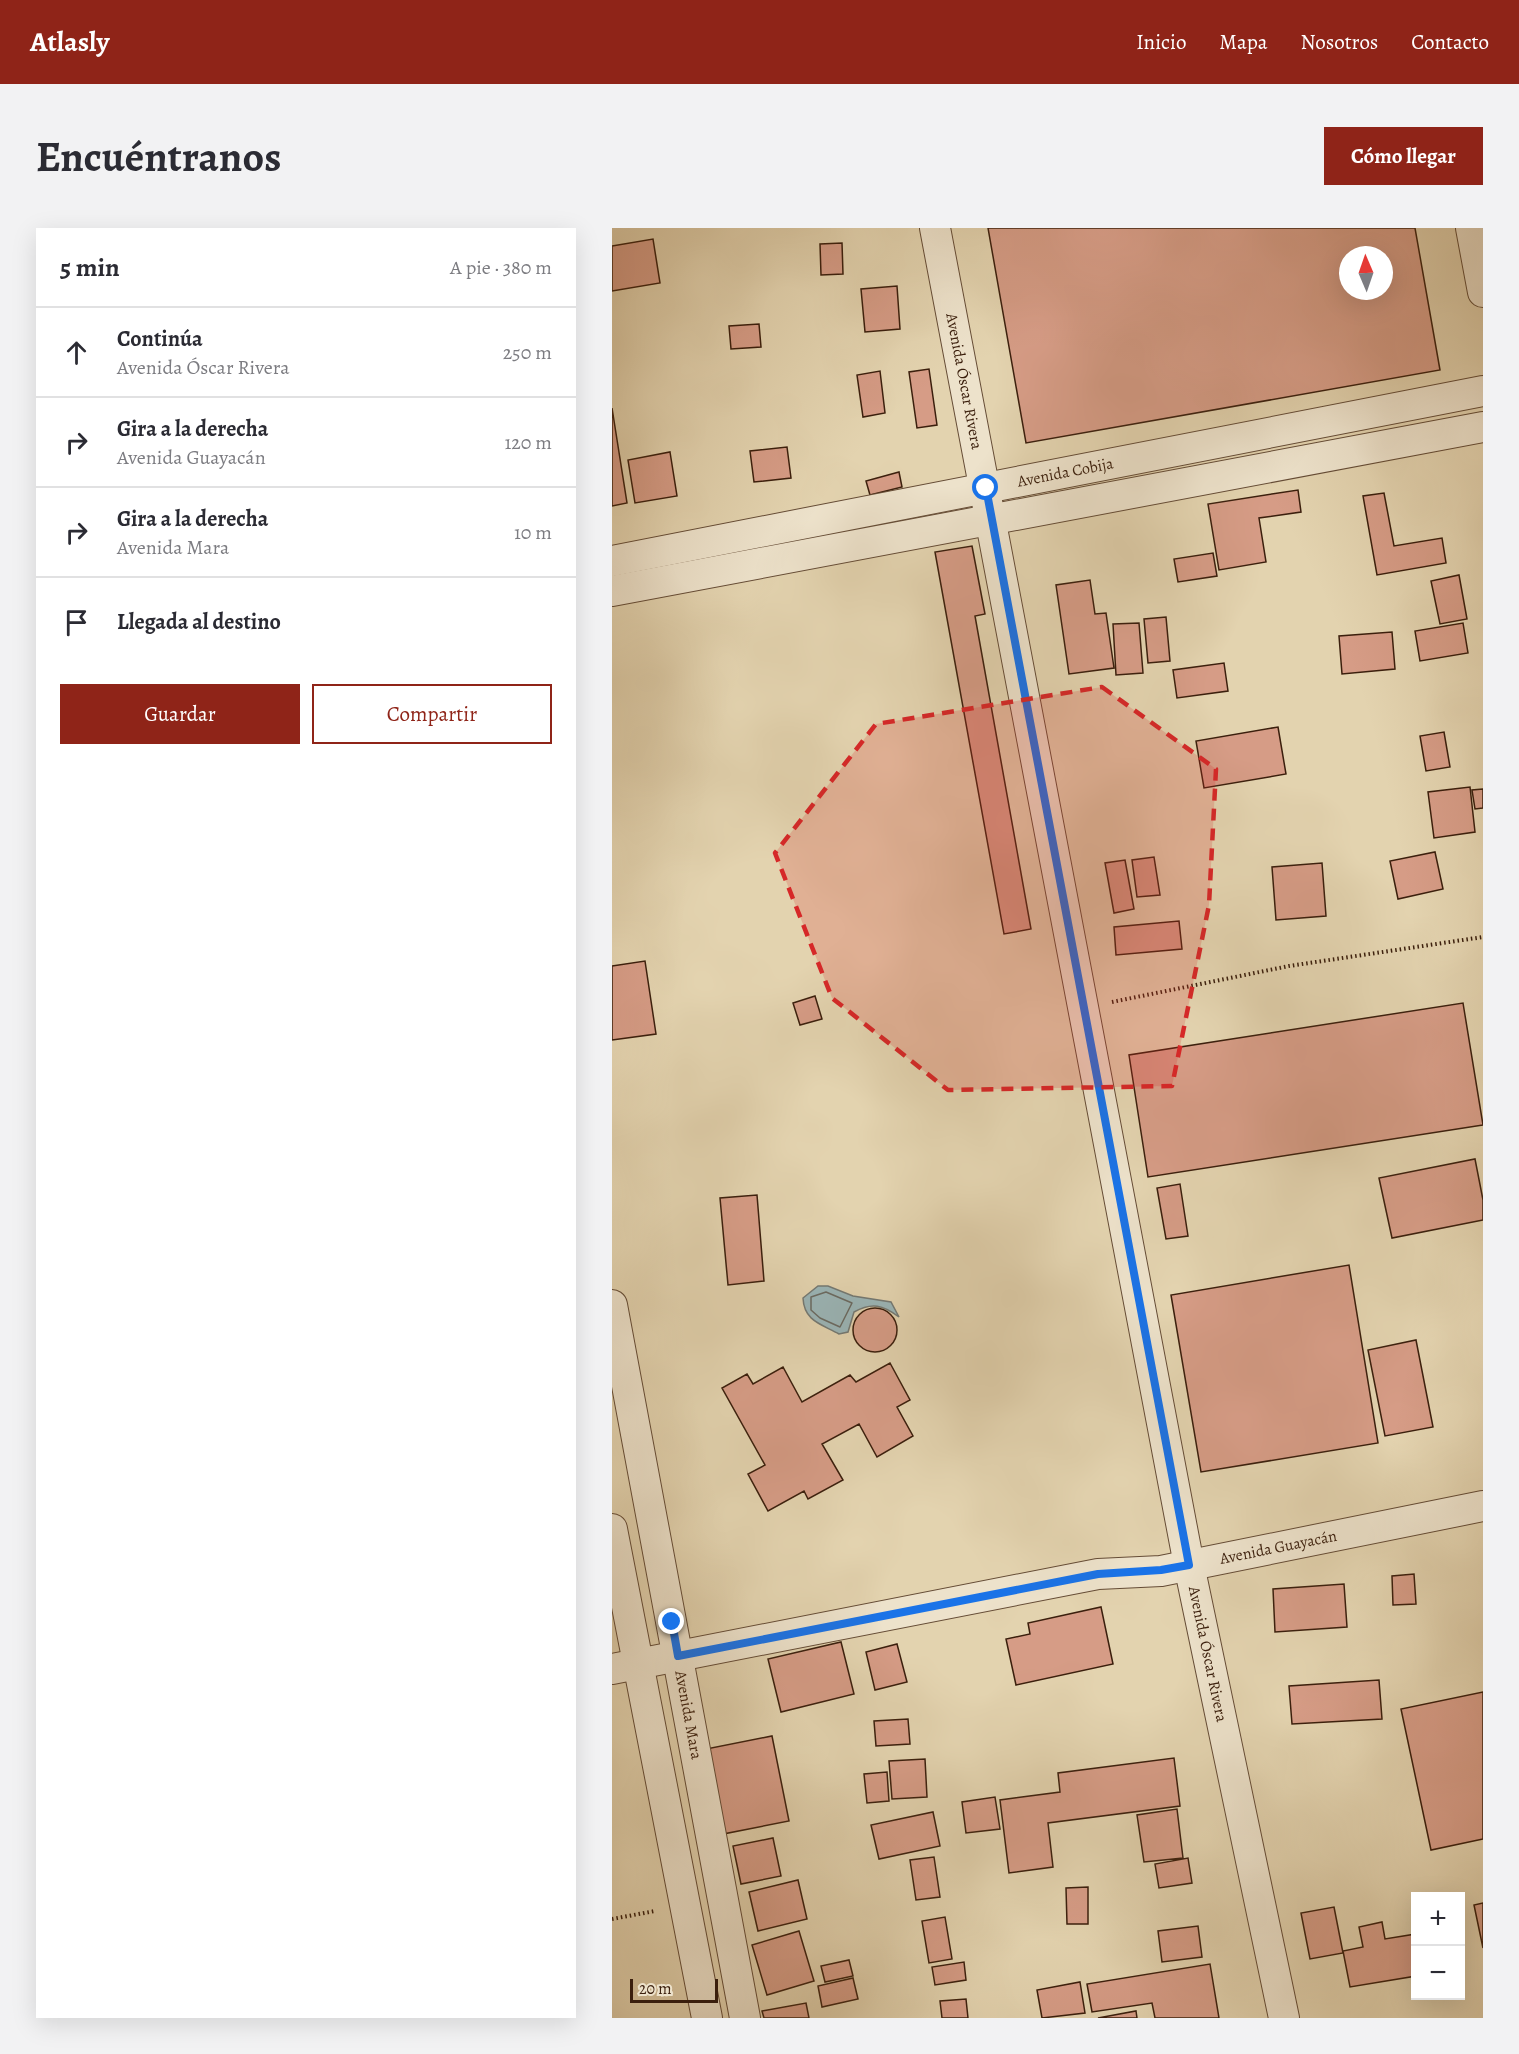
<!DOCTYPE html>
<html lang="es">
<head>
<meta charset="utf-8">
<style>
  :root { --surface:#fff; --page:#f2f2f3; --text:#2b2b33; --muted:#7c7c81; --line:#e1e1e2; --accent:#8f2418 }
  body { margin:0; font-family:Alegreya,serif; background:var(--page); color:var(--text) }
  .controls { position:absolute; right:18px; bottom:18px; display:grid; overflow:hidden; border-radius:0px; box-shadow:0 6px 24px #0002 }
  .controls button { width:54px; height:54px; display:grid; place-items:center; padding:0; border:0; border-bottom:2px solid var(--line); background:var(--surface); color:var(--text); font:30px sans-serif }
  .compass { position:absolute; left:727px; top:18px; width:54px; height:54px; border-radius:50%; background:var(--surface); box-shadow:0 6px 24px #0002; rotate:358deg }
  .scale { position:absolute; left:18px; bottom:15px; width:88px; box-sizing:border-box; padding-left:6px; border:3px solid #3b1f0d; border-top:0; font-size:16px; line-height:21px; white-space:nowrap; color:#3b1f0d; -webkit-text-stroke:4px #ede2cb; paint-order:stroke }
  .stop { position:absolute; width:18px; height:18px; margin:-14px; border:4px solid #1a73e8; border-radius:50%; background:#fff }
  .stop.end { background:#1a73e8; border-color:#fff; box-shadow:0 2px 6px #0008 }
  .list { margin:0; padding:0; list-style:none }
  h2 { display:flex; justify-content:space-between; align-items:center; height:78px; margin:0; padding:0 24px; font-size:26px }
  h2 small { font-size:20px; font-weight:400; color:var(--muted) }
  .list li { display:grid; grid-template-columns:39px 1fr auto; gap:18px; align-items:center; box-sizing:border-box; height:90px; padding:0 24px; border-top:2px solid var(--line) }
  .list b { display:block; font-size:22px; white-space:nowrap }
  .list p { margin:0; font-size:20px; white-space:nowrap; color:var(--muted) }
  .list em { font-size:20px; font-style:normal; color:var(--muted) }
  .actions { display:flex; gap:12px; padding:18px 24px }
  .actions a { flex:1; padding:14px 0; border:2px solid var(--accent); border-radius:0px; text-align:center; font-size:21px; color:var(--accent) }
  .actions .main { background:var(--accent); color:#fff }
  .icon { flex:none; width:33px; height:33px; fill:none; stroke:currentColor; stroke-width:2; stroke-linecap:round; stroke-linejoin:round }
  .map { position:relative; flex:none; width:871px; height:1790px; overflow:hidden; border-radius:0px }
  header { display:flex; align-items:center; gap:36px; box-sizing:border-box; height:84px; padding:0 30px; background:var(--accent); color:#fff }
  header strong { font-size:28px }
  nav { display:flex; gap:33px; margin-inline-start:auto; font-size:21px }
  .intro { display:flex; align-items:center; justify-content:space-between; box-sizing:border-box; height:144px; padding:0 36px }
  h1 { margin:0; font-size:42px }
  .button { padding:15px 27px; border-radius:0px; background:var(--accent); color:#fff; font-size:21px; font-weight:700 }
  main { display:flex; gap:36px; padding:0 36px }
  aside { flex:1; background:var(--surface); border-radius:0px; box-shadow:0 6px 24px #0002 }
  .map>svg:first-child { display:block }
  .water { fill:#9ab5b7; stroke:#747973; stroke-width:1.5 }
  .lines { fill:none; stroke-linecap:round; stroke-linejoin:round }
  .shore { stroke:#6a6a62; stroke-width:1.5 }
  .building { fill:#d69c86; stroke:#3b1f0d; stroke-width:1.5; fill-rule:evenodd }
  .minor-casing { stroke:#654c36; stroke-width:32 }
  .path { stroke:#3b1f0d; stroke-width:4; stroke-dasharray:1.5 3; stroke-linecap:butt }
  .minor { stroke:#ede2cb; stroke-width:30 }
  .route { stroke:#1a73e8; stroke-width:8 }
  .marked { fill:#d62828; fill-opacity:0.2; stroke:#d62828; stroke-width:4.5; stroke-dasharray:12 8; stroke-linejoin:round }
  .labels { text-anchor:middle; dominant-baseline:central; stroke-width:5; stroke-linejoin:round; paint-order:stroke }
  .street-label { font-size:16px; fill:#3b1f0d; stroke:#ede2cb }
</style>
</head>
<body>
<header>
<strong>Atlasly</strong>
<nav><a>Inicio</a><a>Mapa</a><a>Nosotros</a><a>Contacto</a></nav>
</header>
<div class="intro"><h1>Encuéntranos</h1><a class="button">Cómo llegar</a></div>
<main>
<aside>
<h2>5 min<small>A pie · 380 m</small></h2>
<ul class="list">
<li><svg class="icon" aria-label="ahead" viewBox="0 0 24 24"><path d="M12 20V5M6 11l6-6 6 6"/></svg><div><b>Continúa</b><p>Avenida Óscar Rivera</p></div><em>250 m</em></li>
<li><svg class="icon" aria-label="right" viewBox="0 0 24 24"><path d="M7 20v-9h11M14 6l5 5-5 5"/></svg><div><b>Gira a la derecha</b><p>Avenida Guayacán</p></div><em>120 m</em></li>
<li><svg class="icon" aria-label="right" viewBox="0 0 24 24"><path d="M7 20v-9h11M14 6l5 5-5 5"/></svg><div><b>Gira a la derecha</b><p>Avenida Mara</p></div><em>10 m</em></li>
<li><svg class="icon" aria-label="arrive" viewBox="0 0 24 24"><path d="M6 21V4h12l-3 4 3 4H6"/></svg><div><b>Llegada al destino</b></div></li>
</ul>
<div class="actions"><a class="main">Guardar</a><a>Compartir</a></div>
</aside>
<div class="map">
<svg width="871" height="1790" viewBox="0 0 871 1790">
  <rect width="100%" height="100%" fill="#e3d3af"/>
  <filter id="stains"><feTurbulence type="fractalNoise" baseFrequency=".00333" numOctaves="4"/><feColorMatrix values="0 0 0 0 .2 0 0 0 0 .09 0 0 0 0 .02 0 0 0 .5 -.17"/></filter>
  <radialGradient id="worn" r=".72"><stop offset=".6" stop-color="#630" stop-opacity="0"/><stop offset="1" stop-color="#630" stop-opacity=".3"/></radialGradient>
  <path class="water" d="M 206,1058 L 216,1058 L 241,1068 L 279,1074 L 287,1089 C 271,1077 260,1074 242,1084 L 236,1104 L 227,1106 C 209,1096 192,1093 191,1070 Z"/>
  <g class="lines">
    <path class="shore" d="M 214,1064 L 240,1075 L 228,1099 L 208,1090 L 199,1082 L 199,1069 Z"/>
  </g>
  <path class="building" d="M 376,0 L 803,0 L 828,142 L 414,215 ZM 736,27 L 772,27 L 772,63 L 736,63 Z
    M 41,11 L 48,55 L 0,63 L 0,18 Z
    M 230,15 L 231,46 L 209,47 L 208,16 Z
    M 285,58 L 288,101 L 253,104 L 249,61 Z
    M 147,96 L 149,119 L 119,121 L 117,98 Z
    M 317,141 L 325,197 L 305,200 L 297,144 Z
    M 268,143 L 273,185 L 251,189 L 245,147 Z
    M 0,180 L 15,275 L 0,278 Z
    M 175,219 L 179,250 L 142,254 L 138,223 Z
    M 58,224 L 65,268 L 23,275 L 16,232 Z
    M 287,244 L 290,259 L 258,267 L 254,253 Z
    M 686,262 L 689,284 L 647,290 L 654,334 L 607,342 L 596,276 Z
    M 772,265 L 782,318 L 830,310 L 834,335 L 765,347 L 751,268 Z
    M 360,318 L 373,386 L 363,388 L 419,701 L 392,706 L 323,324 Z
    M 601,325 L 605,348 L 566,354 L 562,331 Z
    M 847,347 L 855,391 L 828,396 L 819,353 Z
    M 478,352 L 483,386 L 494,385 L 502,440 L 457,446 L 444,357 Z
    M 554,389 L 558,433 L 536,435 L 532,391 Z
    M 527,395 L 531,445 L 504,447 L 501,396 Z
    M 851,395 L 856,425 L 808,433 L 803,403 Z
    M 780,404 L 783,441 L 730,446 L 727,408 Z
    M 612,435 L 616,463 L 565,470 L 561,442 Z
    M 666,499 L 674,546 L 592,560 L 584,513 Z
    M 832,504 L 838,539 L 814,543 L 808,508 Z
    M 858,559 L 863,604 L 822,610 L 816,564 Z
    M 871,561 L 871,580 L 863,581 L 860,562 Z
    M 823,624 L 831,661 L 786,671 L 778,633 Z
    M 542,629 L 548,667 L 525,669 L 520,632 Z
    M 513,632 L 522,681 L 502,685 L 493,635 Z
    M 710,635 L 714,688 L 664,692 L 660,639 Z
    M 567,693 L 570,721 L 504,727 L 502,699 Z
    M 33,733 L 44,806 L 0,812 L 0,738 Z
    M 203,768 L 210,791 L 188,797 L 181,775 Z
    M 851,775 L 871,897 L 536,949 L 517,827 Z
    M 863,931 L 871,972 L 871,992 L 780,1010 L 767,950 Z
    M 568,956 L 576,1008 L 554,1011 L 545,960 Z
    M 145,967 L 152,1053 L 116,1057 L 108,970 Z
    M 737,1037 L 766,1215 L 589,1244 L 559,1067 Z
    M241 1102a22 22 0 1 1 44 0a22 22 0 1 1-44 0Z
    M 804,1112 L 821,1199 L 773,1208 L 756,1122 Z
    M 278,1135 L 298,1172 L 285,1179 L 301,1208 L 265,1229 L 247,1196 L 210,1216 L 231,1252 L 196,1271 L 192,1263 L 156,1283 L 136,1246 L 153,1237 L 110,1160 L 135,1146 L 141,1156 L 171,1139 L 190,1174 L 238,1147 L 244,1154 Z
    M 802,1346 L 804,1376 L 781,1377 L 780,1348 Z
    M 732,1356 L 735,1399 L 663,1404 L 661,1361 Z
    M 489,1379 L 501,1436 L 404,1457 L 394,1411 L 418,1406 L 416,1395 Z
    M 229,1414 L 242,1466 L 169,1484 L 156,1431 Z
    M 285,1416 L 295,1454 L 263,1462 L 254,1424 Z
    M 767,1452 L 770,1491 L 680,1496 L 677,1458 Z
    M 871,1464 L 871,1611 L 819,1622 L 789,1481 Z
    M 296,1491 L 298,1516 L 264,1518 L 262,1493 Z
    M 160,1508 L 177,1593 L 111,1606 L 94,1521 Z
    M 562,1530 L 568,1578 L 436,1595 L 441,1639 L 397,1645 L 388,1572 L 448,1564 L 446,1545 Z
    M 313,1531 L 315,1569 L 280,1571 L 277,1533 Z
    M 275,1544 L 277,1573 L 255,1575 L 252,1546 Z
    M 383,1569 L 388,1601 L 354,1605 L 350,1574 Z
    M 565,1581 L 571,1630 L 532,1634 L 525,1587 Z
    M 321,1584 L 328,1618 L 267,1631 L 259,1597 Z
    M 161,1610 L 169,1648 L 129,1656 L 121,1618 Z
    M 322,1629 L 328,1669 L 304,1672 L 298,1632 Z
    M 576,1630 L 580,1655 L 547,1660 L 543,1636 Z
    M 186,1652 L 195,1691 L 146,1703 L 137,1664 Z
    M 476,1659 L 476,1696 L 455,1696 L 454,1660 Z
    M 871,1675 L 871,1720 L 862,1677 Z
    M 722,1679 L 731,1725 L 698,1731 L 689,1685 Z
    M 333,1689 L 340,1731 L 317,1735 L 310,1693 Z
    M 770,1694 L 773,1711 L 804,1706 L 804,1748 L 738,1759 L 731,1723 L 751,1719 L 747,1699 Z
    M 586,1698 L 590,1729 L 550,1734 L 546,1703 Z
    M 187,1703 L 202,1753 L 155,1767 L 140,1717 Z
    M 237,1732 L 241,1748 L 213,1754 L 209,1738 Z
    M 352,1734 L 354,1752 L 323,1757 L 320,1739 Z
    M 598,1736 L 607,1790 L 543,1790 L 540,1775 L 480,1784 L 475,1756 Z
    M 241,1750 L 246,1771 L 210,1779 L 206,1758 Z
    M 468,1754 L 473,1785 L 430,1790 L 425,1762 Z
    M 354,1771 L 356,1790 L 330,1790 L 328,1773 Z
    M 194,1775 L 197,1790 L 152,1790 L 150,1783 Z
    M 524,1783 L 525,1790 L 486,1790 Z"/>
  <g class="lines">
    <defs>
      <g id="minor">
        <path id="s1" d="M 323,0 L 577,1337 L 672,1790"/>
        <path d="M 859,0 L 871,64"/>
        <path id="s2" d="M 0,333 L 871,163"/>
        <path d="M 0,363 L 871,199"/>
        <path id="s3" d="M 0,1077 L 133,1790"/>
        <path d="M 0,1301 L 95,1790"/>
        <path id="s4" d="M 0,1441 L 486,1346 L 549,1343 L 871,1278"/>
      </g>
    </defs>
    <use href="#minor" class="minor-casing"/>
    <path class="path" d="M 500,774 L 677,738 L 871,709
      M 0,1691 L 43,1683"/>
    <use href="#minor" class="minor"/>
  </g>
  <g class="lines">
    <path class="route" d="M 60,1394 L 66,1428 L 486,1346 L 549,1342 L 577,1337 L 374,260"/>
  </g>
  <path class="marked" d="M 490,459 L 604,541 L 597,677 L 560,858 L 336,862 L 220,770 L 163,625 L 264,496 Z"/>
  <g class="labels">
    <g class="street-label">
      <text stroke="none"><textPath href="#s1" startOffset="156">Avenida Óscar Rivera</textPath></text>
      <text stroke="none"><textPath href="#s2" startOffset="462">Avenida Cobija</textPath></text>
      <text stroke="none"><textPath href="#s4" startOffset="678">Avenida Guayacán</textPath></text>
      <text stroke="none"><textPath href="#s1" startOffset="1452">Avenida Óscar Rivera</textPath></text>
      <text stroke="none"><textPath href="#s3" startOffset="417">Avenida Mara</textPath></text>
    </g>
  </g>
  <rect width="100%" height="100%" filter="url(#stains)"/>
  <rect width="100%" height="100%" fill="url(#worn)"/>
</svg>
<div class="controls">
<button>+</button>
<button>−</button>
</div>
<svg class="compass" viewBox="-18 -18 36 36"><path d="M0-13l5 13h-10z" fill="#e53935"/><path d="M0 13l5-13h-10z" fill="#7c7c81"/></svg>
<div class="scale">20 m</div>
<div class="stop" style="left:374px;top:260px"></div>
<div class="stop end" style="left:60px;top:1394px"></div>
</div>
</main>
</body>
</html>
